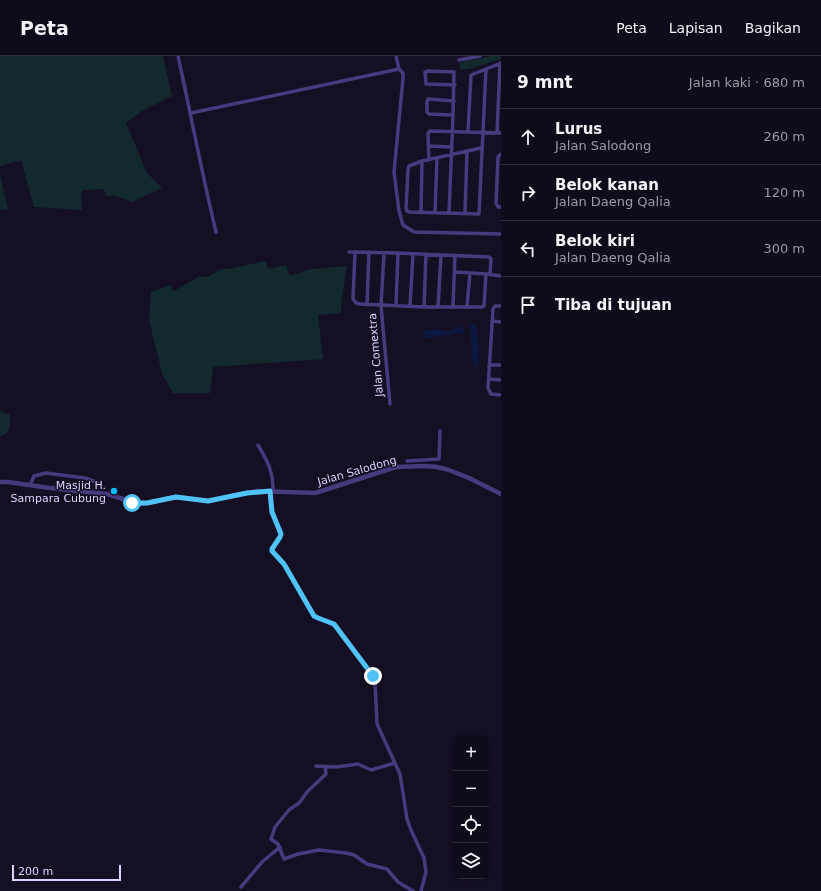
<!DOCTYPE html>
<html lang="id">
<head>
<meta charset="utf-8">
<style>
  :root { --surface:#100b1a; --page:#191423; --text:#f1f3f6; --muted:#9c9ba2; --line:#302b39 }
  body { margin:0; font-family:"DejaVu Sans",sans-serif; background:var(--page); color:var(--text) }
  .controls { position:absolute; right:12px; bottom:12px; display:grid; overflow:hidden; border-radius:8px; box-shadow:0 2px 6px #0003 }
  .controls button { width:36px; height:36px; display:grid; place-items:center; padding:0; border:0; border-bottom:1px solid var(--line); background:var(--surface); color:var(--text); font:20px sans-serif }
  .scale { position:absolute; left:12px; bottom:10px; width:109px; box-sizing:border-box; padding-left:4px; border:2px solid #ddd2fd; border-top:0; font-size:11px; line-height:14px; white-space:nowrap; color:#ddd2fd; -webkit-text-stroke:3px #150f23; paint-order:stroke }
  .stop { position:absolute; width:12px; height:12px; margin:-9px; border:3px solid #4fc3f7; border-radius:50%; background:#fff }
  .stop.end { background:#4fc3f7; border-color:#fff; box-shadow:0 1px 4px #0008 }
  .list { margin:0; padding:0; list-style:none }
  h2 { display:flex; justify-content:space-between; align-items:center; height:52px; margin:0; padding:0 16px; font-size:17px }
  h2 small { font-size:13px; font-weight:400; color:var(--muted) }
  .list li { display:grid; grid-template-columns:26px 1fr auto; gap:12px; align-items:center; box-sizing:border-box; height:56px; padding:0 16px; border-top:1px solid var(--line) }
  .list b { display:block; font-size:15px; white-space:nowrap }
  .list p { margin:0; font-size:13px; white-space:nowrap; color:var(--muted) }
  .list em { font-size:13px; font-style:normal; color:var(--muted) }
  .icon { flex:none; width:22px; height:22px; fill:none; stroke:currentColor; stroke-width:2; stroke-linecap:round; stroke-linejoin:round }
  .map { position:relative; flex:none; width:501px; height:835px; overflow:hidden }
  header { display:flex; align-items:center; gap:24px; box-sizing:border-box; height:56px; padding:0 20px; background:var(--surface); border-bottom:1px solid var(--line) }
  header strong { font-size:19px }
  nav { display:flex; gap:22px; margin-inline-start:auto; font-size:14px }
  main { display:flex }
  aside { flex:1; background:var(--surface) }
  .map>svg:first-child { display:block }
  .green { fill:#122a2d }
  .water { fill:#0b173f }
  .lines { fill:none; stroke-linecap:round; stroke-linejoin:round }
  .minor { stroke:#473b80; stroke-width:3.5 }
  .tertiary { stroke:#473b80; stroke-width:4.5 }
  .route { stroke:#4fc3f7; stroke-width:5 }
  .poi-dot { fill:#08bcf3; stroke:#150f23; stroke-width:1.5 }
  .labels { text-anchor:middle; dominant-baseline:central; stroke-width:3; stroke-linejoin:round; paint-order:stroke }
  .street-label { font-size:11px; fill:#ddd2fd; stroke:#150f23 }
  .poi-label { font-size:11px; fill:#ddd2fd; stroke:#150f23; text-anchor:end }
</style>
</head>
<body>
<header>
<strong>Peta</strong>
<nav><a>Peta</a><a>Lapisan</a><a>Bagikan</a></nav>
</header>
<main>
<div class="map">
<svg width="501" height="835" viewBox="0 0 501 835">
  <rect width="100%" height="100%" fill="#150f23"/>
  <path class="green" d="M 0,0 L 163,0 L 172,40 L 142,55 L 126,67 L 147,117 L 162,132 L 132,146 L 116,140 L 106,140 L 104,133 L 83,134 L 81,140 L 82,154 L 34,151 L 21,104 L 0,110 Z
    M 491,0 L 501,0 L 501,3 L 473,12 L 461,14 L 459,8 L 461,6 Z
    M 0,118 L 8,154 L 0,153 Z
    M 266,205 L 268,213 L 286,209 L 290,220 L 311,213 L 347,210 L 341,248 L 341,257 L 318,259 L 323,303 L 213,311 L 210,337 L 173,337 L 162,317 L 149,264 L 151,236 L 170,229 L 174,235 L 200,220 C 211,225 216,211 228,213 Z
    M 0,352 L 1,355 L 7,358 L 10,358 C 10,371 12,375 0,381 Z"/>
  <path class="water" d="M 475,268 C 478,272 480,303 478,310 L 476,312 L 474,311 L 473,308 L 470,274 L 470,269 Z
    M 458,271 L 463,271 L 464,276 L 463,277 L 426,282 L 424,282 L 423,280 L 425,274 L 438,273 L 449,276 Z"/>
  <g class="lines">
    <path class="minor" d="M 178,0 C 191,59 202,118 216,176
      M 396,0 L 399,13 L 403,17 L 403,23 L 394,116 L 399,155 L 403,169 L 414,176 L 501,178
      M 459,4 L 480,0
      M 191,57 L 399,13
      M 453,59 L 454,16 L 428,15 L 425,16 L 426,28 L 455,29
      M 468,76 L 471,19 L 501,7
      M 497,77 L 500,7
      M 429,90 L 452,91
      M 481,92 L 422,105 L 409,110 L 408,114 L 406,152 L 407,155 L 410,156 L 479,158 L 486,13
      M 501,98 L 498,101 L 496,147 L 498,151 L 501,151
      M 429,104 L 428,77 L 430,75 L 501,77
      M 421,157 L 422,105
      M 435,157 L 437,102
      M 449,157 L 453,59 L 429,58 L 427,56 L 427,46 L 428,43 L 454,45
      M 465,157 L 467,95
      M 349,196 L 398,197 L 489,201 L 491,203 L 490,218
      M 355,196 L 353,243 L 356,247 L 360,248 L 424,251 L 482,251 L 484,250 L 486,218 L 501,220
      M 384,197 L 381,250 L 390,348
      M 455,216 L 486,218
      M 367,249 L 369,196
      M 396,250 L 398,197
      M 410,250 L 413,198
      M 453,250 L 455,199
      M 501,250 L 495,250 L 493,253 L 488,332 L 491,338 L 501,339
      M 424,251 L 426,198
      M 438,251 L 441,199
      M 467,251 L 470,217
      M 492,265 L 501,266
      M 489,309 L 501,309
      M 489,323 L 501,324
      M 258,389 C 268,406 273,415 273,435
      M 407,405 L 439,403 L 440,375
      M 30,429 L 34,420 L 46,417 L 85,422 L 99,427
      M 270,435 L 270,446 L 272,456 L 281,478 L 280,481 L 272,493 L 272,495 L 284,508 L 314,559 C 322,565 331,565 338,573 L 368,612 L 375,626 L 377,668 L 400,718 L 407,763 L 411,774 L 424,802 L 426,816 L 421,835
      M 316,710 L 336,711 L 358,708 L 371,714 L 395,707
      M 325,711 L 326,718 L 308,735 L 299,747 L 289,754 L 275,771 L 271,783 L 278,788 L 284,803 L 298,798 L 319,794 L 346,797 L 354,799 L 367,808 L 387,813 L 398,826 L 413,835
      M 241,831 L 262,806 L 280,791"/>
    <path class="tertiary" d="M 0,426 L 8,426 L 50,432 L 107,438 L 139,448 L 147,447 L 176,441 L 208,445 L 257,435 L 315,437 L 396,411 L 425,410 L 437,411 L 449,414 L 469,422 L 501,438"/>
  </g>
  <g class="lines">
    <path class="route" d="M 132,447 L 147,447 L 176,441 L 208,445 L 247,437 L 270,435 L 272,456 L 281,478 L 280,481 L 272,493 L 272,495 L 284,508 L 314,560 L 318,562 L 334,568 L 373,620"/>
  </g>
  <circle class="poi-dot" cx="114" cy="435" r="4"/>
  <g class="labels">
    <g class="street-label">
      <text transform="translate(376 299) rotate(-95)">Jalan Comextra</text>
      <text transform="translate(357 415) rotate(-16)">Jalan Salodong</text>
    </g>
    <g class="poi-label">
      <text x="106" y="429">Masjid H.<tspan x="106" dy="13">Sampara Cubung</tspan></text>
    </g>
  </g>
</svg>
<div class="controls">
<button>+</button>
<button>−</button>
<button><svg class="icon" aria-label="locate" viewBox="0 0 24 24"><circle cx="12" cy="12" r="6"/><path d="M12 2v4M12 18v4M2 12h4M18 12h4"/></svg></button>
<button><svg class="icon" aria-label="layers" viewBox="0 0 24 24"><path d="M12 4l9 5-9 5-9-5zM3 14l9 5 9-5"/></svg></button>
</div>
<div class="scale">200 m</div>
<div class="stop" style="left:132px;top:447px"></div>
<div class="stop end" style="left:373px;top:620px"></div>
</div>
<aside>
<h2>9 mnt<small>Jalan kaki · 680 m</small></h2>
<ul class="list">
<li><svg class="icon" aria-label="ahead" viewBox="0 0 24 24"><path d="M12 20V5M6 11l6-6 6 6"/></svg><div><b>Lurus</b><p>Jalan Salodong</p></div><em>260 m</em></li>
<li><svg class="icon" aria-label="right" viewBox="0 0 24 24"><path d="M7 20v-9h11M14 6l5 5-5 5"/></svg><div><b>Belok kanan</b><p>Jalan Daeng Qalia</p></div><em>120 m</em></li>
<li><svg class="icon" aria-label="left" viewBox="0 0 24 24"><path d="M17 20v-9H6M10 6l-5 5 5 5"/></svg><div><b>Belok kiri</b><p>Jalan Daeng Qalia</p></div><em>300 m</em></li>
<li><svg class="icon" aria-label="arrive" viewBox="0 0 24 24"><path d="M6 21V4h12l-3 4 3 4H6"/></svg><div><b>Tiba di tujuan</b></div></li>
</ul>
</aside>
</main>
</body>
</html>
